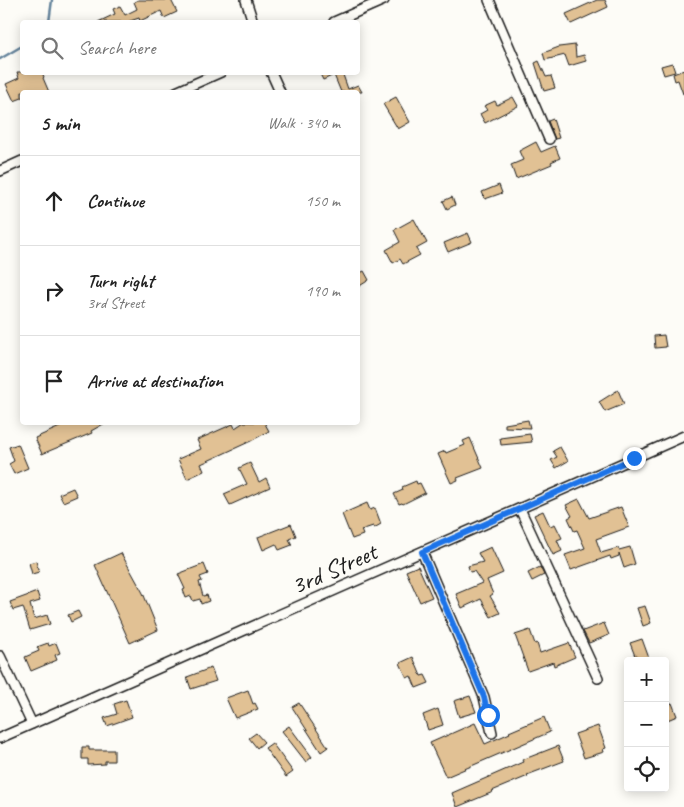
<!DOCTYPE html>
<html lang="en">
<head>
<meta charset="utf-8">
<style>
  :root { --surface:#fff; --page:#f2f2f2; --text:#222; --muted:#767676; --line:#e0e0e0 }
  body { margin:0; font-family:Caveat,sans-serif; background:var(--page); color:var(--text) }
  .controls { position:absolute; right:15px; bottom:15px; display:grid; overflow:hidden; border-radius:5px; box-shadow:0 2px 12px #0003 }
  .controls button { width:45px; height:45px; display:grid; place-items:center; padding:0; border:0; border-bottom:1px solid var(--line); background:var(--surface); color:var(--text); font:25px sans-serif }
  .stop { position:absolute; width:15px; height:15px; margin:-11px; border:4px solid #1a73e8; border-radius:50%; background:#fff }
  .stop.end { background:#1a73e8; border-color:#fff; box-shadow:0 1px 5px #0008 }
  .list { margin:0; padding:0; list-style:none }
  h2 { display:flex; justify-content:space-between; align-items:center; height:65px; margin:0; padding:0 20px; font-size:21px }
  h2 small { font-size:16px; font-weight:400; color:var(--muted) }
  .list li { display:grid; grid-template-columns:32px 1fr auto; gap:15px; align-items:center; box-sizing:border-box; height:90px; padding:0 20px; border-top:1px solid var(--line) }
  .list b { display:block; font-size:19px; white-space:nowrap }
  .list p { margin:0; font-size:16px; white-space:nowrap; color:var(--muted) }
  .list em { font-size:16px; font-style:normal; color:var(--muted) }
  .icon { flex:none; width:28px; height:28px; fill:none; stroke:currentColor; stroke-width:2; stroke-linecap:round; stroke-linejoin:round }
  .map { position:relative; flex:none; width:684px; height:807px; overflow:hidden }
  .search { position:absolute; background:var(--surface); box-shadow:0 2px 12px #0003; left:20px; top:20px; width:340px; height:55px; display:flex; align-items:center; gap:12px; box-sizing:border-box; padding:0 18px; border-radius:5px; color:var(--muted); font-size:19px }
  .panel { position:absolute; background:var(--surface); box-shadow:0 2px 12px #0003; left:20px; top:90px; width:340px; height:335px; border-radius:5px }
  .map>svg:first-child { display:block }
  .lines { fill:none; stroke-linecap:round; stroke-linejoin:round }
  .stream { stroke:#65849c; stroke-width:2.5 }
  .building { fill:#e1c194; stroke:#1c1c1c }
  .street-casing { stroke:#1c1c1c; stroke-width:12 }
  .street { stroke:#fdfcf7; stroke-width:9 }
  .route { stroke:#1a73e8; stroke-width:6 }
  .labels { text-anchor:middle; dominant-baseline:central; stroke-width:4.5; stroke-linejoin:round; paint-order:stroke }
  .street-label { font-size:25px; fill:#1c1c1c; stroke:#fdfcf7 }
</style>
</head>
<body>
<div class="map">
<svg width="684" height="807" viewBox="0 0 684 807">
  <rect width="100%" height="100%" fill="#fdfcf7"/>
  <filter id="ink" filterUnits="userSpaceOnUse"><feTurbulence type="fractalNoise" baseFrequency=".02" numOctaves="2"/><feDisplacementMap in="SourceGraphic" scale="10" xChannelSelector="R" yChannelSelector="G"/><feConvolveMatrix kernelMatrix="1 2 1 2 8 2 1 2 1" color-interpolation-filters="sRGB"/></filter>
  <g filter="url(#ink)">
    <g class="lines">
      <path class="stream" d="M 49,22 L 52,0
        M 0,59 L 22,46"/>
    </g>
    <path class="building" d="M 138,0 L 171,0 L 177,12 L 164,18 L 161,11 L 140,21 L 139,18 L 127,22 L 98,22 L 115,14 L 113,9 L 120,6 L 125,15 L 137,9 L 134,2 Z
      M 597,0 L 605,0 L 608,7 L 571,24 L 566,14 Z
      M 575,45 L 576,57 L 584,55 L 586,61 L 569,66 L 565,55 L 545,60 L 543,53 L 559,47 Z
      M 539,61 L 546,77 L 551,76 L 555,88 L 544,91 L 535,63 Z
      M 672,63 L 675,72 L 664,75 L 661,66 Z
      M 684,70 L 684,94 L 683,94 L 678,80 L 675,81 L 673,74 Z
      M 17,72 L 42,72 L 44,77 L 43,78 L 49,92 L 22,92 L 22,98 L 14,101 L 6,84 L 19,78 Z
      M 319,72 L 342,72 L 348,89 L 358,85 L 362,92 L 341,92 L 334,75 L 323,80 Z
      M 396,97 L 410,122 L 398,129 L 383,104 Z
      M 513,97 L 518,106 L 485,123 L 480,114 L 487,110 L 484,106 L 495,101 L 497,105 Z
      M 553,119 L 559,138 L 555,139 L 548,121 Z
      M 536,142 L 541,152 L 555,146 L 560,158 L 551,162 L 552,164 L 516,179 L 511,165 L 523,160 L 519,151 Z
      M 499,185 L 502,193 L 485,199 L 482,192 Z
      M 452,197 L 455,205 L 447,209 L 443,201 Z
      M 414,219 L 427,243 L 416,249 L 420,255 L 403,264 L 400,259 L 393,263 L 386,250 L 400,242 L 394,230 Z
      M 468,233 L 472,242 L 448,252 L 444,243 Z
      M 364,271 L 369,280 L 358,287 L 358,274 Z
      M 664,335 L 666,347 L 655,348 L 654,336 Z
      M 618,390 L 624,404 L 605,412 L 599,402 Z
      M 528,420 L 530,428 L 505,427 L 505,424 Z
      M 71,422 L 107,422 L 91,431 L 92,433 L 42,454 L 35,438 Z
      M 244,422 L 264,422 L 269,431 L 251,441 L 201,464 L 204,471 L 187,479 L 178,459 L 201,449 L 197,440 L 233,424 L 235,428 Z
      M 530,434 L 532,442 L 501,445 L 500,438 Z
      M 470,438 L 483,468 L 457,478 L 458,480 L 451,483 L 438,454 L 445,451 L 446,453 L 465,445 L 463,441 Z
      M 18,444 L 28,468 L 14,474 L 9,464 L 14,461 L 9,447 Z
      M 560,447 L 568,461 L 556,468 L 551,460 L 557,457 L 553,451 Z
      M 250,463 L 259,482 L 266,478 L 270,487 L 230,505 L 224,494 L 247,484 L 239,468 Z
      M 416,481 L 417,484 L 420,483 L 425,493 L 403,504 L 402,503 L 399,504 L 394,494 L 403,490 L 402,487 Z
      M 73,488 L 77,496 L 63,502 L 59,494 Z
      M 579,499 L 589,518 L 621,507 L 629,527 L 596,539 L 601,553 L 618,548 L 619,550 L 630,547 L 635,564 L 624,568 L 619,553 L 619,556 L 611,559 L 610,556 L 571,570 L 565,555 L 585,548 L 577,530 L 574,531 L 568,518 L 572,516 L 566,505 Z
      M 367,503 L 370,510 L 375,508 L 381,524 L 374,528 L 373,526 L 361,530 L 363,535 L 352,539 L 342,514 Z
      M 543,511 L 550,526 L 555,524 L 562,538 L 557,540 L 562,551 L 553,555 L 534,515 Z
      M 291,524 L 296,536 L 289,539 L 292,545 L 279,550 L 276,544 L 263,550 L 258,537 Z
      M 491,547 L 503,573 L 487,580 L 493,594 L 490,596 L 500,613 L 491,617 L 481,599 L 462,608 L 456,594 L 482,583 L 474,571 L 470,572 L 468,566 L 483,562 L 478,553 Z
      M 121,553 L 143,593 L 158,630 L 130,643 L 95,565 Z
      M 36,561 L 39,572 L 32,574 L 29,563 Z
      M 204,564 L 208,574 L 200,577 L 202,581 L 199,582 L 203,596 L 207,595 L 209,601 L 201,604 L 200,599 L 193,601 L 191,596 L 186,598 L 183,590 L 185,589 L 178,574 Z
      M 418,566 L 432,597 L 420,602 L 406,571 Z
      M 540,567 L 544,575 L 532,581 L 528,573 Z
      M 37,592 L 40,601 L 30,604 L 34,619 L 47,615 L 50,624 L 30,630 L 23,607 L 13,610 L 10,602 Z
      M 645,606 L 651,623 L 643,626 L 637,608 Z
      M 78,611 L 81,617 L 71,622 L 68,615 Z
      M 604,623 L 609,635 L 589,643 L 583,631 Z
      M 530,630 L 535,644 L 537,643 L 540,653 L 569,643 L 575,657 L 554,666 L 553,662 L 528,671 L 515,635 Z
      M 642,639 L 650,661 L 639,661 L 637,655 L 635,656 L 630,643 Z
      M 48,643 L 49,646 L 56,643 L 60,653 L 55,655 L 57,660 L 31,671 L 25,657 L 39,651 L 37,647 Z
      M 413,657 L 421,676 L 425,675 L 429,683 L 416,688 L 411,676 L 407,678 L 400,663 Z
      M 211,668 L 216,681 L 191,689 L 187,677 Z
      M 248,690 L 253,704 L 255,703 L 258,709 L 235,718 L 226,698 Z
      M 470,696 L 476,712 L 459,717 L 454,701 Z
      M 126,700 L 132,717 L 107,726 L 104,718 L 117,714 L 114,704 Z
      M 299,703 L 328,747 L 321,752 L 292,707 Z
      M 672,703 L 677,716 L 665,721 L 665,706 Z
      M 438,709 L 443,725 L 428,730 L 423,715 Z
      M 544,717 L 550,732 L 446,777 L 430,743 L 475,723 L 485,744 L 510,733 L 509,732 Z
      M 289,726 L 312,757 L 306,762 L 282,731 Z
      M 598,726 L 606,748 L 603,749 L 604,752 L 584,758 L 575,734 Z
      M 256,733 L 264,742 L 257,748 L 249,738 Z
      M 272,743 L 293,772 L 286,777 L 265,748 Z
      M 558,746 L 564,761 L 527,775 L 528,776 L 492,791 L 493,792 L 457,807 L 452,793 L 523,762 L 522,760 Z
      M 82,747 L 89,747 L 89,750 L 114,750 L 114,761 L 105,761 L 105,764 L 88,765 L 88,759 L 82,759 Z"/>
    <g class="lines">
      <defs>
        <path id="street" d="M 246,0 L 253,22
          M 489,0 L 549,139
          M 334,22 L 384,0
          M 271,72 L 280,92
          M 176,92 L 221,72
          M 0,171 L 22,161
          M 520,509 L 598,678
          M 422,552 L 484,697 L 492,733
          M 0,656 L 32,724
          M 0,738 L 684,436"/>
      </defs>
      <use href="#street" class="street-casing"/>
      <use href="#street" class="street"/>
    </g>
  </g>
  <g class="lines" filter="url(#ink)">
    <path class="route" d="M 488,715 L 484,697 L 422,552 L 634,458"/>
  </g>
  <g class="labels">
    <g class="street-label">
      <text transform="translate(334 569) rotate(-24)">3rd Street</text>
    </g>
  </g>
</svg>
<div class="controls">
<button>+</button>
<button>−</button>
<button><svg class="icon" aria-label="locate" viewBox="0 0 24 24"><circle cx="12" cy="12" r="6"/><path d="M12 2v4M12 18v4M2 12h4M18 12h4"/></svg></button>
</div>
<div class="stop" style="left:488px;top:715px"></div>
<div class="stop end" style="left:634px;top:458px"></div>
<div class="search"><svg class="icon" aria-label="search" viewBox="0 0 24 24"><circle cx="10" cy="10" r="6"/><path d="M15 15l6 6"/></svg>Search here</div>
<section class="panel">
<h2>5 min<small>Walk · 340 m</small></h2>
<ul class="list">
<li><svg class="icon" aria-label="ahead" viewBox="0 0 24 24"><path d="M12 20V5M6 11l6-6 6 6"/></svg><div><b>Continue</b></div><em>150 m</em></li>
<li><svg class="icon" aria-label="right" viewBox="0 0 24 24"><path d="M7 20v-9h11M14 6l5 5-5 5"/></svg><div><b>Turn right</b><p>3rd Street</p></div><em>190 m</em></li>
<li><svg class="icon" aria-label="arrive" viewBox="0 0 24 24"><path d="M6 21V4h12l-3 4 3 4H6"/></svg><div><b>Arrive at destination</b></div></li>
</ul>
</section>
</div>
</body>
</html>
